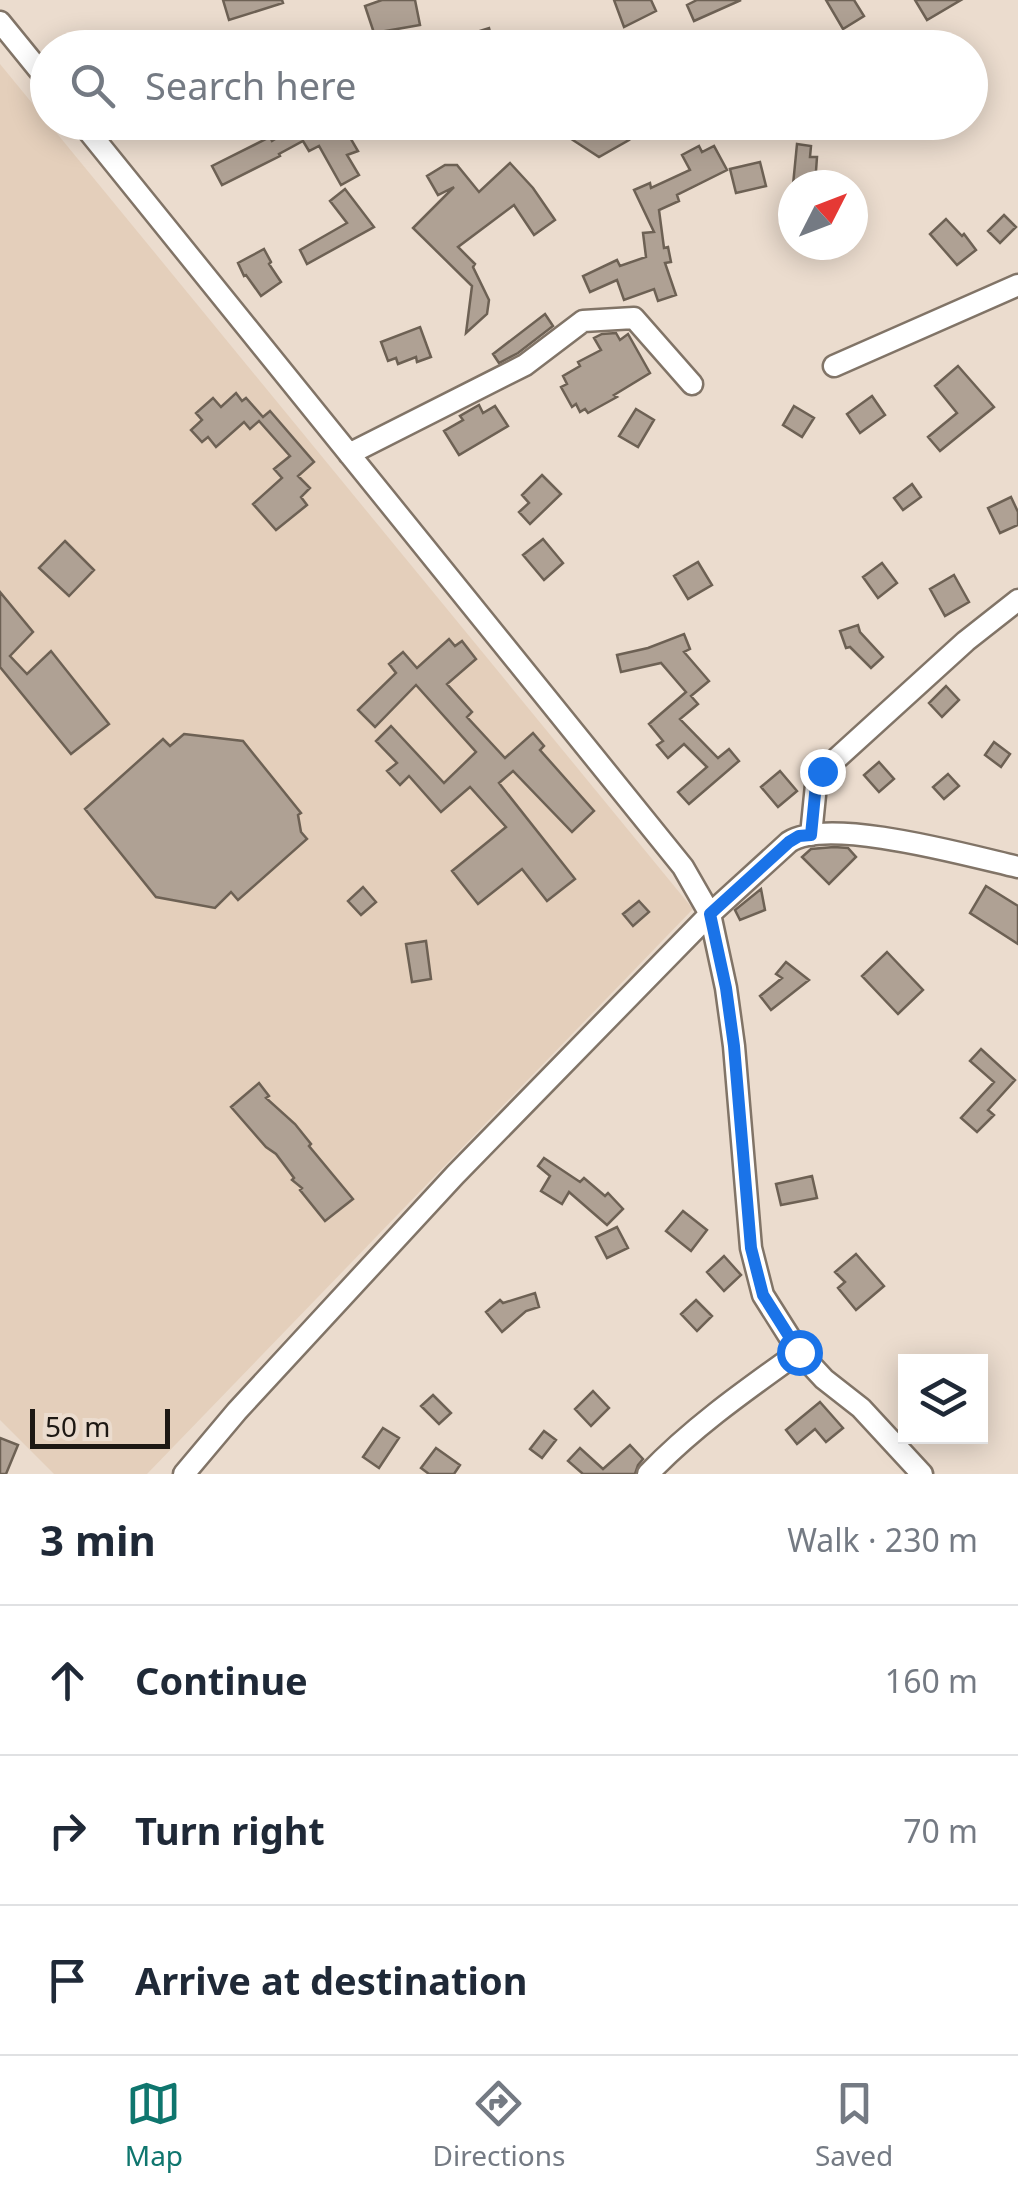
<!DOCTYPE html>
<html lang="en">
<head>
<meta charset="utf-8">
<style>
  :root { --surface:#fff; --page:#f6f6f7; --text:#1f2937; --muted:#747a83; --line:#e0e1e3; --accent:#0f766e }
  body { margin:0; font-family:"Noto Sans",sans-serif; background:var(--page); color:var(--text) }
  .controls { position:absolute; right:30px; bottom:30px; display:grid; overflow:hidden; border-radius:0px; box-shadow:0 5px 25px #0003 }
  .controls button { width:90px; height:90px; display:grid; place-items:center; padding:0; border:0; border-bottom:2px solid var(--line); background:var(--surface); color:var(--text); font:50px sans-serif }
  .compass { position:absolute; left:778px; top:170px; width:90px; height:90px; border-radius:50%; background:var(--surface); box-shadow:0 5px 25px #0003; rotate:48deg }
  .scale { position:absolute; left:30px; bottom:25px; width:140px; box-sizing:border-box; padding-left:10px; border:5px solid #1d1813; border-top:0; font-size:28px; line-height:35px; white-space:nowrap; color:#1d1813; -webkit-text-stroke:8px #ebdcce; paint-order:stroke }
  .stop { position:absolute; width:30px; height:30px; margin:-22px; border:8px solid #1a73e8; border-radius:50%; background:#fff }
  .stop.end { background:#1a73e8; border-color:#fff; box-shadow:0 2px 10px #0008 }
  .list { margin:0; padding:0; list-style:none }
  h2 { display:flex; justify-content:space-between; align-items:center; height:130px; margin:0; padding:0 40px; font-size:42px }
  h2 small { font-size:32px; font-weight:400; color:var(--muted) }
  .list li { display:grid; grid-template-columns:65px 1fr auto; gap:30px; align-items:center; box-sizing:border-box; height:150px; padding:0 40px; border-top:2px solid var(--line) }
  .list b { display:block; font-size:38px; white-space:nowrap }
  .list em { font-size:32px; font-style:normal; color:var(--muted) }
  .icon { flex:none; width:55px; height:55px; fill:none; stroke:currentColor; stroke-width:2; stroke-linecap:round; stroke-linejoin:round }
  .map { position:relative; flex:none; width:1018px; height:1474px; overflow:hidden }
  .search { position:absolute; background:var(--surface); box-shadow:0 5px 25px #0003; left:30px; right:30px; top:30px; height:110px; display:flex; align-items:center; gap:25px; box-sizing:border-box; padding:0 35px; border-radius:55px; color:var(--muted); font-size:38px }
  .sheet { height:580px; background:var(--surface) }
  nav { display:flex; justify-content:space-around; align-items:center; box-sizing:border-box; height:140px; border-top:2px solid var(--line); background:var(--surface); font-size:28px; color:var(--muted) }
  nav a { display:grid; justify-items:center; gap:5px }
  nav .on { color:var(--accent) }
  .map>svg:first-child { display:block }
  .built { fill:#e4cfbb }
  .building { fill:#afa194; stroke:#6d6154; stroke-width:2.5 }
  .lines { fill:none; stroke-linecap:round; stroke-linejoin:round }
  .minor-casing { stroke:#817467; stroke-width:25 }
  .minor { stroke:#fff; stroke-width:20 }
  .route { stroke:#1a73e8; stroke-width:12 }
</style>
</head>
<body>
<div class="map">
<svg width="1018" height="1474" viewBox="0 0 1018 1474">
  <rect width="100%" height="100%" fill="#ebdcce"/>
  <path class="built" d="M 0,64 L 693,909 L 147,1474 L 54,1474 L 0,1420 Z"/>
  <path class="building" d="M 223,0 L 282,0 L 283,3 L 229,20 Z
    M 382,0 L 415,0 L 420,25 L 374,33 L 365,6 Z
    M 614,0 L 651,0 L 656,11 L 624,27 Z
    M 697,0 L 741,0 L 694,21 L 687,5 Z
    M 826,0 L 854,0 L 864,16 L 843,29 Z
    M 915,0 L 961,0 L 927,20 Z
    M 489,28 L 494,48 L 439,48 L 438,44 Z
    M 302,122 L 341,122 L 358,151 L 347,155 L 359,175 L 341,185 L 319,146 L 309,151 L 303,141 L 279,154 L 280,156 L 222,185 L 212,166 L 270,137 L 272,141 Z
    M 569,122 L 619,122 L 629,140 L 599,157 L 562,133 Z
    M 797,144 L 811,146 L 810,157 L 817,157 L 815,185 L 793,185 Z
    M 699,146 L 702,152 L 714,146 L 727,170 L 677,195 L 679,201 L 659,210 L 664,248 L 668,247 L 671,262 L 665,263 L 676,295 L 658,301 L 654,289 L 624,300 L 617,280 L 590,292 L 583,276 L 617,260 L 620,266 L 646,257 L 643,233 L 654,232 L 634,190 L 650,183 L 651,188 L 690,170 L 682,155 Z
    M 760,162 L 766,186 L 736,193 L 730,169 Z
    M 510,163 L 533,188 L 555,220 L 534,235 L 514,205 L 458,247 L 475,264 L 473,267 L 489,300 L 487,314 L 466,333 L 472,286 L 413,228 L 454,187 L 438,195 L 427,176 L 445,165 L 457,165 L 479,192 Z
    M 345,189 L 374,227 L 307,264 L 300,250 L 347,223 L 330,201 Z
    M 1004,215 L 1016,227 L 1000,243 L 988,231 Z
    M 946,219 L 962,236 L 964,234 L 976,250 L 957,265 L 930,234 Z
    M 264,249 L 271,262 L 269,264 L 281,282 L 261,296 L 246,275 L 244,276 L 238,263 Z
    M 545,314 L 553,326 L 518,353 L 499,363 L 493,354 Z
    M 420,327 L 431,357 L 417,362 L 416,357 L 398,364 L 396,358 L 388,361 L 381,342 Z
    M 616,333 L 620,340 L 628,334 L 650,373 L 614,395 L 617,397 L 588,413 L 585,409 L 580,412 L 576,404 L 572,407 L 561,387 L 567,384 L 563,376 L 580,366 L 578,362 L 601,350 L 594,338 L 602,334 Z
    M 958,366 L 994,407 L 940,451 L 928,437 L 957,413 L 935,386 Z
    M 236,393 L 242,401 L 246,398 L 263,417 L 270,411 L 314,462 L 298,476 L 310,488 L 301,497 L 307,505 L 276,530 L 253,504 L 282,478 L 274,469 L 290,456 L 259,421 L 250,429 L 244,422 L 216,447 L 208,437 L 202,442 L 191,430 L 202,420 L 196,413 L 213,398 L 221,407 Z
    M 872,396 L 885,415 L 860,433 L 847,414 Z
    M 479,405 L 483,413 L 495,406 L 508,426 L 459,455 L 444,431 L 463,420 L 460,416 Z
    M 794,406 L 814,418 L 802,437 L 783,425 Z
    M 636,409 L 654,420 L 638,447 L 619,436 Z
    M 542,475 L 561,494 L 530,524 L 519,512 L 529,503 L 522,495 Z
    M 912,484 L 921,497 L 903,510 L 894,498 Z
    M 1011,497 L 1018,512 L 1018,525 L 1000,533 L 988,508 Z
    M 543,539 L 563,563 L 544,580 L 523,555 Z
    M 65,541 L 94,570 L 69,596 L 39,568 Z
    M 698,562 L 712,585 L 688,599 L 674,576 Z
    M 882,563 L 897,583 L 878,598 L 863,577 Z
    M 954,575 L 969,602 L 945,616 L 930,589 Z
    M 0,592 L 33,632 L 10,656 L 27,674 L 51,651 L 109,724 L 71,754 L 0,667 Z
    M 858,625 L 860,632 L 883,657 L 871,668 L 850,647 L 846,648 L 840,631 Z
    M 684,634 L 690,649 L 684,652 L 709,681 L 691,696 L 698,704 L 680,719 L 718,758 L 729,749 L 739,761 L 689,804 L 678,792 L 707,767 L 684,744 L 668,758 L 657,745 L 663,741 L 649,724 L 686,692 L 661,663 L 621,672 L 617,655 L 648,648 Z
    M 449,639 L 455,646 L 462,641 L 476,659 L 447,684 L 472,712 L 467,717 L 505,758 L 533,733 L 544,746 L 540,750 L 594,811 L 572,832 L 513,771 L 499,783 L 575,879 L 547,901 L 522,869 L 478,904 L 452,871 L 506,827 L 470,787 L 441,812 L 409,776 L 400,785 L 387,771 L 397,763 L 376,741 L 391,726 L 444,783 L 476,752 L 416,685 L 375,727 L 358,710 L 396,673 L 389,664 L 403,652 L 417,668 Z
    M 946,686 L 959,700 L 942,717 L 929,703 Z
    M 184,734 L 243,741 L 301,813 L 298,815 L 301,832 L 307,839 L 238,900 L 231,892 L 215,908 L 156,897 L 85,809 L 163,739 L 170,746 Z
    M 994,742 L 1010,754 L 1001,767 L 985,755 Z
    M 879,762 L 894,779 L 879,792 L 864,775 Z
    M 780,771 L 797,791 L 778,807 L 761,787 Z
    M 948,774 L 959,786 L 944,799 L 933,787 Z
    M 834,847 L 848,848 L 856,857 L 829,884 L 802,857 L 811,849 Z
    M 986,886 L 1018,906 L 1018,944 L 970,913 Z
    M 363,887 L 376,902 L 361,915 L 348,901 Z
    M 761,889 L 765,910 L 740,920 L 735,910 Z
    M 639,901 L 649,912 L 633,926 L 623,914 Z
    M 426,941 L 431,979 L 412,982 L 406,944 Z
    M 887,952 L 923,990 L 898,1014 L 862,976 Z
    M 786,962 L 809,980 L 771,1010 L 760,996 L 782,978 L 776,974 Z
    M 981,1049 L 1015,1080 L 988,1110 L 994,1115 L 977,1132 L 961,1118 L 994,1082 L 970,1061 Z
    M 259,1083 L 269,1096 L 266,1098 L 295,1124 L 311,1144 L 309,1146 L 353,1199 L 325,1221 L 300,1190 L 302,1188 L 292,1180 L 294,1178 L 276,1154 L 266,1147 L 231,1107 Z
    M 544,1158 L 580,1182 L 584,1178 L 605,1196 L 608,1193 L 623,1209 L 607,1225 L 569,1192 L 562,1204 L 541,1191 L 550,1176 L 538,1166 Z
    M 812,1176 L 817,1198 L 781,1205 L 776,1184 Z
    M 683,1211 L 707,1230 L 691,1251 L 666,1231 Z
    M 617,1227 L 628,1248 L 607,1258 L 596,1237 Z
    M 856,1254 L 884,1286 L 856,1310 L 838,1288 L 845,1282 L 835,1272 Z
    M 724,1256 L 741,1275 L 724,1291 L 707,1272 Z
    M 535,1293 L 539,1307 L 526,1311 L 502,1332 L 486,1312 L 500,1300 L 503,1303 Z
    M 696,1300 L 712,1316 L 697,1331 L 681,1314 Z
    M 593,1391 L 609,1408 L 591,1426 L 575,1409 Z
    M 433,1395 L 451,1413 L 439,1424 L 421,1406 Z
    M 820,1402 L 843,1428 L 826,1442 L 815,1429 L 797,1444 L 786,1430 Z
    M 383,1428 L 399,1438 L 379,1468 L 363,1457 Z
    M 544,1431 L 556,1440 L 542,1458 L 530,1449 Z
    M 0,1438 L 18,1445 L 6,1474 L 0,1474 Z
    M 630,1445 L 643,1459 L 638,1465 L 635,1474 L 583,1474 L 568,1461 L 580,1448 L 603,1469 Z
    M 436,1448 L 460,1465 L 454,1474 L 429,1474 L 421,1468 Z"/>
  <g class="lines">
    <defs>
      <path id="minor" d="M 0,22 L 48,81
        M 81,122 L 683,867 L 710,914 L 726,988 L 734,1046 L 751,1248 L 763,1295 L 799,1352 L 824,1379 L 861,1408 L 922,1474
        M 834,366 L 1018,285
        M 349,454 L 525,365 L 583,321 L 634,318 L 692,384
        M 811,835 L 816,785 L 823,771 L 966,641 L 1018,600
        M 184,1474 L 237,1411 L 455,1175 L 710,914 L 789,842 C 828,816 970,856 1018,867
        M 648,1474 C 693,1427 746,1390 799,1352"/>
    </defs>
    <use href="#minor" class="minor-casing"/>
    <use href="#minor" class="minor"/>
  </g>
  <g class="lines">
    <path class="route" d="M 799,1352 L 763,1295 L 751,1248 L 734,1046 L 726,988 L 710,914 L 789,842 L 799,836 L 811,835 L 816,784 L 822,771"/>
  </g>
</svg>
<div class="controls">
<button><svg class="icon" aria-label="layers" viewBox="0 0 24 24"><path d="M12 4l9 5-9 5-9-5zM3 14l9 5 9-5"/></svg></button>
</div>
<svg class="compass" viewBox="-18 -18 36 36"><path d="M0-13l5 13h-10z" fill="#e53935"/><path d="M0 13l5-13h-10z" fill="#747a83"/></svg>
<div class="scale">50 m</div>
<div class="stop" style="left:799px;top:1352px"></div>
<div class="stop end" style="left:822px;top:771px"></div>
<div class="search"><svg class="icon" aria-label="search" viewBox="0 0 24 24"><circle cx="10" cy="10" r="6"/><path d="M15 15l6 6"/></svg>Search here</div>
</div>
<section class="sheet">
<h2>3 min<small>Walk · 230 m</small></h2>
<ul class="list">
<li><svg class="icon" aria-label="ahead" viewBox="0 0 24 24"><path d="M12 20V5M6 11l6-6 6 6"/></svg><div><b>Continue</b></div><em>160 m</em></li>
<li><svg class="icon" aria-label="right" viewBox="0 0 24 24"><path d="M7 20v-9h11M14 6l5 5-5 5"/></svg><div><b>Turn right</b></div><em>70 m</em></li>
<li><svg class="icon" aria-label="arrive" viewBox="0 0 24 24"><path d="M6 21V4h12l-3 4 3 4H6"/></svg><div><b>Arrive at destination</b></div></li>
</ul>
</section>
<nav>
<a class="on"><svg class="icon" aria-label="map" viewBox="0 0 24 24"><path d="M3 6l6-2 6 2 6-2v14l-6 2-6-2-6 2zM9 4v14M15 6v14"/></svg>Map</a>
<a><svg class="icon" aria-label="directions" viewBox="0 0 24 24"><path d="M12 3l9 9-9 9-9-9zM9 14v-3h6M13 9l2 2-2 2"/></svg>Directions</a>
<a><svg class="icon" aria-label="saved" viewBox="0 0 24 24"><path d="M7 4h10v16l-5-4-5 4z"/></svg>Saved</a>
</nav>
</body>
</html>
